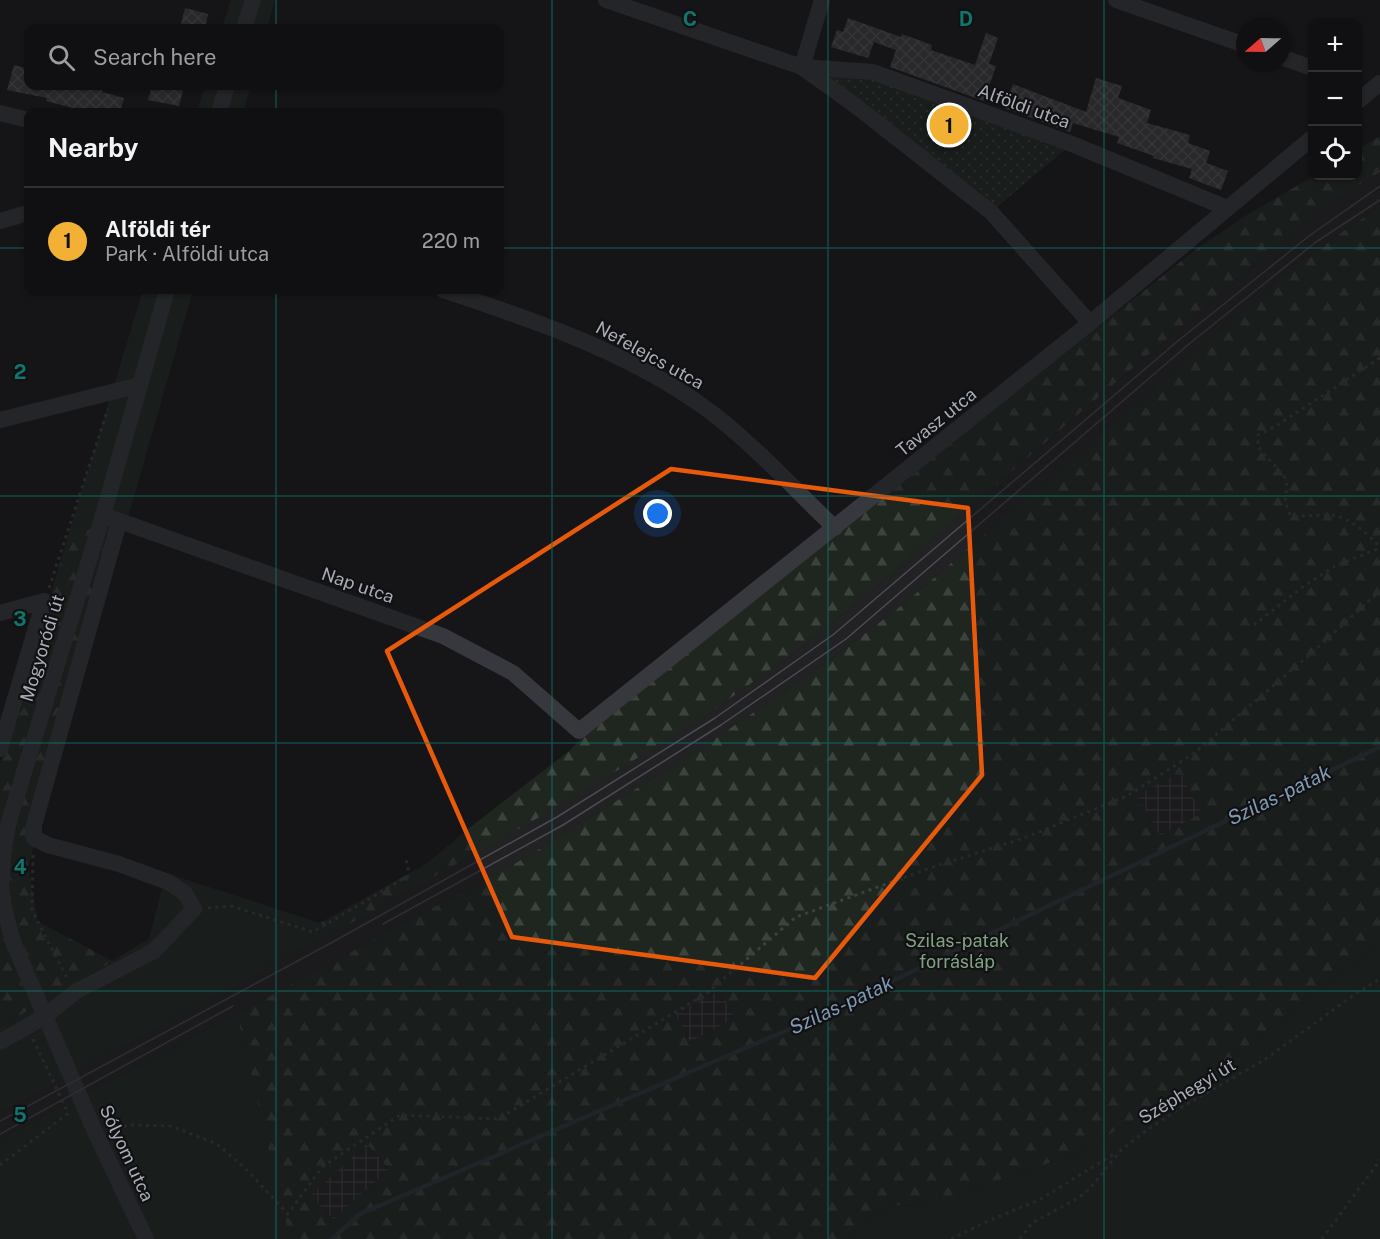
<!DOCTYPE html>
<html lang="en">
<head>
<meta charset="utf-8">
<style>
  :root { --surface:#101012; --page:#19191b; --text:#f1f3f6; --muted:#9c9d9f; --line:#303032; --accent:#f2b134 }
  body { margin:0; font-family:"Public Sans",sans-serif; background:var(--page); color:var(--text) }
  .controls { position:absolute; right:18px; top:18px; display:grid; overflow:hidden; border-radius:12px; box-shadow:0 2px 4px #0004 }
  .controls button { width:54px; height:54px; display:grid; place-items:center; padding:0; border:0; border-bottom:2px solid var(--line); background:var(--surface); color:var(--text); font:30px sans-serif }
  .compass { position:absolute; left:1236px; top:18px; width:54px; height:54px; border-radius:50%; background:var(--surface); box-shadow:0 2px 4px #0004; rotate:250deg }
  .you { position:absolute; left:658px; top:514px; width:21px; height:21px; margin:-15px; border:4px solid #fff; border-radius:50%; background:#1a73e8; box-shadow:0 0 0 9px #1a73e833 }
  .badge { display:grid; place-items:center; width:39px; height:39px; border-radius:50%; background:var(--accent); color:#111; font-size:20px; font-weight:700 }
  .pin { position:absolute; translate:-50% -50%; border:3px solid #fff; box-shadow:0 2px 6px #0006 }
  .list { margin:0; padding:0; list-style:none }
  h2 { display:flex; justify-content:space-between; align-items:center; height:78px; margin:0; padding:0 24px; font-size:26px }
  h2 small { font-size:20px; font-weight:400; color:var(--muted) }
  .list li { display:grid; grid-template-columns:39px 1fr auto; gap:18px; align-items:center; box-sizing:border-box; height:108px; padding:0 24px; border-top:2px solid var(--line) }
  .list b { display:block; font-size:22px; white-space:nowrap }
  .list p { margin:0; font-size:20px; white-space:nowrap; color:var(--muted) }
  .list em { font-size:20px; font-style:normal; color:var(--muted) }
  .icon { flex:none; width:33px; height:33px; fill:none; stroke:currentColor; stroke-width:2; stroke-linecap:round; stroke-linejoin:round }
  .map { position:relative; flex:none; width:1380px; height:1239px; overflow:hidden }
  .search { position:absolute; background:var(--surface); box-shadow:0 2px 4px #0004; left:24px; top:24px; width:480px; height:66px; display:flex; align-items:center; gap:15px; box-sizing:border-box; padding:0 21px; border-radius:12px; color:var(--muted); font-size:22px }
  .panel { position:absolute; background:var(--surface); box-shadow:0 2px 4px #0004; left:24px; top:108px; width:480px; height:186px; border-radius:12px }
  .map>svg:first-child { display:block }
  .built { fill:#222225 }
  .industrial { fill:url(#industrial-grid) }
  .grass { fill:#1e261f }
  .forest { fill:url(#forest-firs); fill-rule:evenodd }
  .park { fill:url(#park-dots) }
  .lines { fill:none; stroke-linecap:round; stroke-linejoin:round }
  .stream { stroke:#2c353c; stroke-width:4.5 }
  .building { fill:url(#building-cross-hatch) }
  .path { stroke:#3d3f44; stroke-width:3; stroke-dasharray:3 4.5; stroke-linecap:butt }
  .minor { stroke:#37383d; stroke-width:16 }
  .tram { stroke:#4a4c52; stroke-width:1.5 }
  .marked { fill:none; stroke:#e8590c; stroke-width:4.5; stroke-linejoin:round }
  .grid { fill:none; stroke:#0f766e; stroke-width:1.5; stroke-opacity:0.55 }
  .labels { text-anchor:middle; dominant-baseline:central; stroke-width:4.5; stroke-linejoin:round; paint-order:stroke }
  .street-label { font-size:18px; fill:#a8adb8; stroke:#111113 }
  .park-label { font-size:18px; fill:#7fa381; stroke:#111113 }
  .water-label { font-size:20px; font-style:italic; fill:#7f9bb3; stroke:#111113 }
  .grid-label { font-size:20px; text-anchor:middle; font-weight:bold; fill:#0f766e; stroke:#111113; stroke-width:4.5; stroke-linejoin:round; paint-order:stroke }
</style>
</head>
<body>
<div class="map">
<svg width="1380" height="1239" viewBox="0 0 1380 1239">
  <defs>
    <pattern id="industrial-grid" width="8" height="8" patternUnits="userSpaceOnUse" patternTransform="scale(1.5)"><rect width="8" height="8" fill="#222225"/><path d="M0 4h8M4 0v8" fill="none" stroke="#3f3f43"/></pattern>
    <pattern id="forest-firs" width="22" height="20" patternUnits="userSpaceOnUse" patternTransform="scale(1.5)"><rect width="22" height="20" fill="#1e261f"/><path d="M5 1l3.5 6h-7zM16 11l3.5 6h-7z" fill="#3c433d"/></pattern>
    <pattern id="park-dots" width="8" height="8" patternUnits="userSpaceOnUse" patternTransform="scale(1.5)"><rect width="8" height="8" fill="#1e261f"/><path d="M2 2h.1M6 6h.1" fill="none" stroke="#3c433d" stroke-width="1.8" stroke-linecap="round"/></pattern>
    <pattern id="building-cross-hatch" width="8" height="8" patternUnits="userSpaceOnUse" patternTransform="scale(1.5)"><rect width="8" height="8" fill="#404145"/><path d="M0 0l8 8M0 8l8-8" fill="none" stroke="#595a5e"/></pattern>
  </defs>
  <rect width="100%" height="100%" fill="#161618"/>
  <path class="built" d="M 1380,172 L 1380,207 L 1349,227 L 1281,278 L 905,603 L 833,658 L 694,753 L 523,859 L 237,1014 L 0,1139 L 0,1111 L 337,931 L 704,717 L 789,656 L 851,608 L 1270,251 L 1336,199 Z"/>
  <path class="industrial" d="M 1180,772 L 1202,813 L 1160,836 L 1137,795 Z
    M 720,990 L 735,1018 L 690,1042 L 675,1014 Z
    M 366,1143 L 389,1169 L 334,1220 L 310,1195 Z"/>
  <path class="grass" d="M 231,0 L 275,0 L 267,28 L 222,28 Z
    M 205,86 L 251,86 L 243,112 L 197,112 Z
    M 143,290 L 193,290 L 121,542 L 72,523 Z
    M 166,873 L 320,923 L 337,931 L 0,1112 L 0,1027 L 149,939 Z
    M 1380,943 L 1380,1239 L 853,1239 L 856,1227 L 892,1205 L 922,1206 L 1079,1153 L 1217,1069 Z
    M 237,1014 L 290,1236 L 284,1239 L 0,1239 L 0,1139 Z"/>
  <path class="forest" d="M 1380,136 L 1380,172 L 1336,199 L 1270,251 L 851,608 L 789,656 L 704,717 L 561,805 L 337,931 L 320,923 L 426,864 L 468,829 L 569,751 L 590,730 L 1194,251 L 1245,216 L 1314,176 L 1358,176 L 1358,149 Z
    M 1380,207 L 1380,943 L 1217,1069 L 1079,1153 L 922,1206 L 892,1205 L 856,1227 L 853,1239 L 284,1239 L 289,1235 L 237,1014 L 523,859 L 694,753 L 833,658 L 905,603 L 1281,278 L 1349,227 ZM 1180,772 L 1202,813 L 1160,836 L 1137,795 ZM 720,990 L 735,1018 L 690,1042 L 675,1014 ZM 367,1144 L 389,1169 L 333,1220 L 311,1195 Z
    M 72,523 L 121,542 L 28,867 L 38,922 L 113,961 L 0,1027 L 0,763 Z"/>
  <path class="park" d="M 802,67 L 873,72 L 1072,144 L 991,212 Z"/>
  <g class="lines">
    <path class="stream" d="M 332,1239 L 360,1214 L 813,1019 L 1380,747"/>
  </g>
  <path class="building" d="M 185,8 L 208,14 L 205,28 L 180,28 Z
    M 848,18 L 901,37 L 902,34 L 932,45 L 931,50 L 975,65 L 986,33 L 998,38 L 989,64 L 996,66 L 984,101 L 890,67 L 896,50 L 874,42 L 868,58 L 831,47 L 837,30 L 843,32 Z
    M 14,65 L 28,69 L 28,86 L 103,86 L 102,92 L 124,98 L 120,112 L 89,112 L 46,101 L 47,98 L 7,90 Z
    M 1096,78 L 1122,86 L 1118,98 L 1151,110 L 1147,123 L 1190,135 L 1188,143 L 1210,151 L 1206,163 L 1228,171 L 1221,190 L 1189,178 L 1192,169 L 1153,158 L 1154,156 L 1117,143 L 1119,137 L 1073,123 L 1070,132 L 1004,108 L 1013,84 L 1086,112 Z
    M 152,86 L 184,86 L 179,106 L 148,100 Z"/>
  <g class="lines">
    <path class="path" d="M 1380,358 L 1276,426 L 1258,435 L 1258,447 L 1284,476 L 1287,486 L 1285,501 L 1290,515 C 1303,517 1315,515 1328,515 C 1350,516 1366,533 1380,547
      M 49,588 L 108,409
      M 1254,625 L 1304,586 L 1335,566 L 1380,548
      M 33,855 L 32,910 L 68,980
      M 208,908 L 231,906 L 313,932 L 408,876 L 408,864 L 405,859
      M 33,1039 L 68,1113
      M 109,1130 L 130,1125 L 171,1126 L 217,1144 L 246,1169 L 288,1214 L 322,1167 L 400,1115 L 498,1119 L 707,993 L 796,917 L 930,868 L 1024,838 L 1127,796 L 1193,754 L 1306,658 L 1380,591
      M 0,1165 L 70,1112
      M 951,1239 L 988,1221 L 1041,1199 L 1117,1152
      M 1020,1239 L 1032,1223 L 1080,1197 L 1091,1187 L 1121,1150 L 1147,1130 L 1182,1107 L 1264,1060 L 1358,992 L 1380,979
      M 1322,1239 L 1380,1160"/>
    <path class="minor" d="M 606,0 L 802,67 L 873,72 L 1072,144 L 1227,208
      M 1116,0 L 1245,45
      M 244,28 L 253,0
      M 1281,57 L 1312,68
      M 802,67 L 822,0
      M 803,68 L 856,106 L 991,212 L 1090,323
      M 1358,101 L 1380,83
      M 219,112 L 227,86
      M 0,113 L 28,120
      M 0,221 L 28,213
      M 443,290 C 533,320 626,351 704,407 C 752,442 792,487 835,528
      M 0,420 L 140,385
      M 103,515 L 443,636 L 513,673 L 579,731 L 1090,323 L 1312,138
      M 0,613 L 44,601
      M 0,749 L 44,601
      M 0,1042 L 44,1017 L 75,992 L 154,951 L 194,909 L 185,893 L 168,882 L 119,864 L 48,845 L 34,838 L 34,825 L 119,522
      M 146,1239 L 96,1134 L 13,942 L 4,907 L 1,886 L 4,847 L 9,821 L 103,515 L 167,290"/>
    <path class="tram" d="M 383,924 L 563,825 L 721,725 L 846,639 L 1189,344 L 1316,242 L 1380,200
      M 0,1121 L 331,943 L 557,817 L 715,718 L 834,634 L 1179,340 L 1309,236 L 1380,186
      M 0,1134 L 233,1006"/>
  </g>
  <path d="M0 0H1380V1239H0ZM 671,469 L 968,508 L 982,775 L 815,978 L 512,937 L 387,651 Z" fill="#161618" fill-opacity=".55" fill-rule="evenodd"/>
  <path class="marked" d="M 671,469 L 968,508 L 982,775 L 815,978 L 512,937 L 387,651 Z"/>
  <path class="grid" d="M 276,0 L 276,28M 552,0 L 552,1239M 828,0 L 828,1239M 1104,0 L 1104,1239M 276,86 L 276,112M 0,248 L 28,248M 500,248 L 1380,248M 276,290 L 276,1239M 0,496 L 1380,496M 0,743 L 1380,743M 0,991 L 1380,991"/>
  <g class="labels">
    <g class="street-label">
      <text transform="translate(1024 106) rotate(20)">Alföldi utca</text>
      <text transform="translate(650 355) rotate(29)">Nefelejcs utca</text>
      <text transform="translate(936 422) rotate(-39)">Tavasz utca</text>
      <text transform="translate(358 585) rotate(19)">Nap utca</text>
      <text transform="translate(42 648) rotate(-73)">Mogyoródi út</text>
      <text transform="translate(1187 1091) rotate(-31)">Széphegyi út</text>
      <text transform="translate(127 1153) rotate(65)">Sólyom utca</text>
    </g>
    <g class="park-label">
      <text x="957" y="940">Szilas-patak<tspan x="957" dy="21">forrásláp</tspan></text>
    </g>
    <g class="water-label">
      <text transform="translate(1279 795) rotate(-26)">Szilas-patak</text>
      <text transform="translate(841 1005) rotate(-25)">Szilas-patak</text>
    </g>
  </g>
  <g class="grid-label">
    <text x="690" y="26">C</text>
    <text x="966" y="26">D</text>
    <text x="20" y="379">2</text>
    <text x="20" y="626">3</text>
    <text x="20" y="874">4</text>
    <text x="20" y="1122">5</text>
  </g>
</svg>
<div class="controls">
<button>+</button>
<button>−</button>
<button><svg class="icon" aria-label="locate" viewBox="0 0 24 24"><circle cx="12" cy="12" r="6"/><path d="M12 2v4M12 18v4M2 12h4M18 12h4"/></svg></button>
</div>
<svg class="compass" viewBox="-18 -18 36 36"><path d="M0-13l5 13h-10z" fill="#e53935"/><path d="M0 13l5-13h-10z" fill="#9c9d9f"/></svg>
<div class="you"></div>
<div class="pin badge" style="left:949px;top:125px">1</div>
<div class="search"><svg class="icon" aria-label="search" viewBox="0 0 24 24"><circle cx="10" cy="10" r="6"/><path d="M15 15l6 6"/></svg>Search here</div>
<section class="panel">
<h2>Nearby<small></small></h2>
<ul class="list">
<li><span class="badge">1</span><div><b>Alföldi tér</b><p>Park · Alföldi utca</p></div><em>220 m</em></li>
</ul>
</section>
</div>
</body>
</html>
